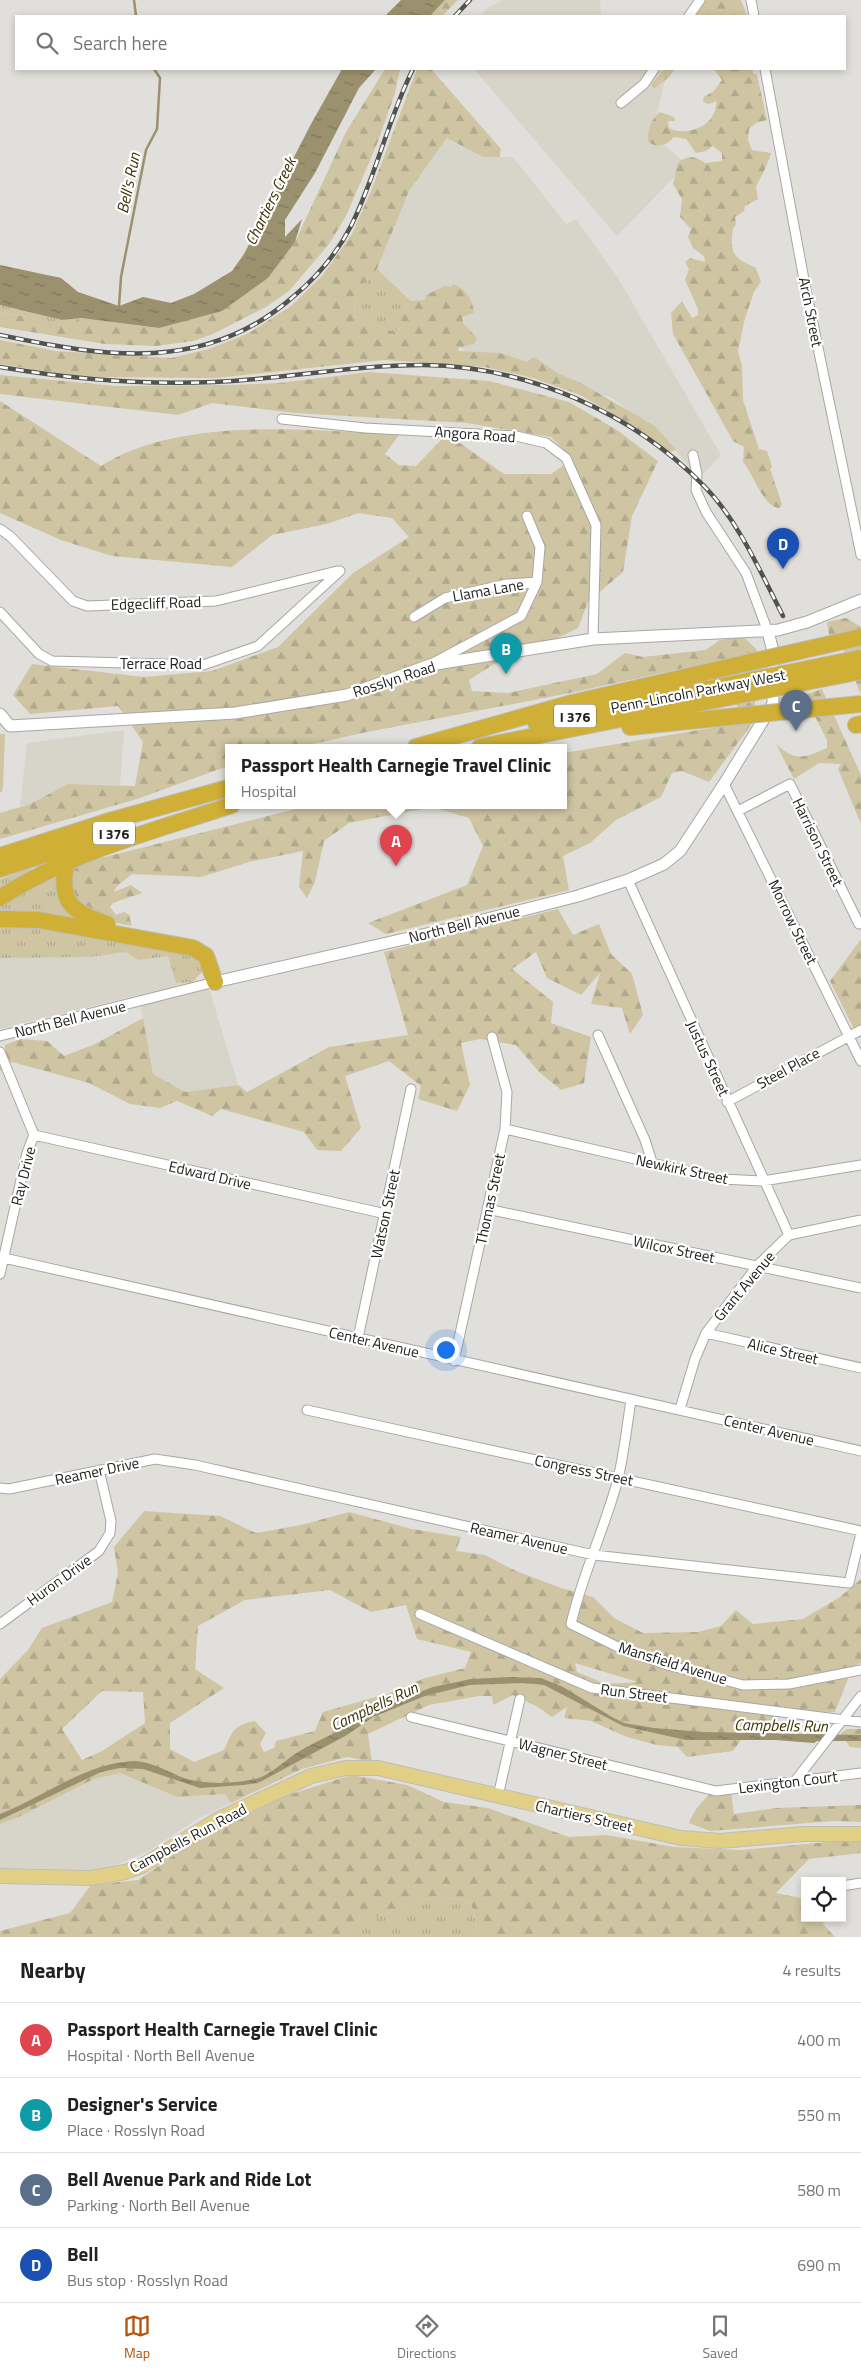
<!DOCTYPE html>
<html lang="en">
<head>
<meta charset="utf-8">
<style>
  :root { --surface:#fff; --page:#f6f6f6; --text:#202124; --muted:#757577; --line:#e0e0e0; --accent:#b45309 }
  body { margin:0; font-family:"Titillium Web",sans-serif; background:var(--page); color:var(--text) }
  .controls { position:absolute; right:15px; bottom:15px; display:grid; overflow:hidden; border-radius:0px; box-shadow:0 2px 8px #0003 }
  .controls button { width:45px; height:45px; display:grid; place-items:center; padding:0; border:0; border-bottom:1px solid var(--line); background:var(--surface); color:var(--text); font:25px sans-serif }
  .you { position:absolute; left:445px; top:1349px; width:18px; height:18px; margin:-12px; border:4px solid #fff; border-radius:50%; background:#1a73e8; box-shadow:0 0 0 8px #1a73e833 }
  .badge { display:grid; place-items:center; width:32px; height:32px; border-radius:50%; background:var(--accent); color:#fff; font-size:16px; font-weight:700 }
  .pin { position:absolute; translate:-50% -41px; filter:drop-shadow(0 1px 2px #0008) }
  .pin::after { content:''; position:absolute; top:26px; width:18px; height:15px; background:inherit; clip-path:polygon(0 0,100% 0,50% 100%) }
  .popup { position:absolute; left:225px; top:744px; width:342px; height:65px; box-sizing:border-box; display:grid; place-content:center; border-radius:0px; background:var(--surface); filter:drop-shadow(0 1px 4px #0005); font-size:16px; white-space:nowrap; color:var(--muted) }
  .popup b { font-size:19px; color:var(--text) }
  .popup::after { content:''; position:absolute; left:50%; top:100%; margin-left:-10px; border:10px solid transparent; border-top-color:var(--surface) }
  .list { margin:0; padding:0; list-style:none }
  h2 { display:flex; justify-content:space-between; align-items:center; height:65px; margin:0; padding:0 20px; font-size:21px }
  h2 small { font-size:16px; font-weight:400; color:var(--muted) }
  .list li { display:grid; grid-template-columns:32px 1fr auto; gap:15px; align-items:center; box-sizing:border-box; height:75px; padding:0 20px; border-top:1px solid var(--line) }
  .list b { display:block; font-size:19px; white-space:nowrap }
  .list p { margin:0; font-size:16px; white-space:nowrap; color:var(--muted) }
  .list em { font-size:16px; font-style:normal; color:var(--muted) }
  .icon { flex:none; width:28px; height:28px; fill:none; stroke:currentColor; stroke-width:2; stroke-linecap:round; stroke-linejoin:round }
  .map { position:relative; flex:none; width:861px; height:1937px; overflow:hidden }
  .search { position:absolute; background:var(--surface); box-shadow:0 2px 8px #0003; left:15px; right:15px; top:15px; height:55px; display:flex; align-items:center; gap:12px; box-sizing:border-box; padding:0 18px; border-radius:0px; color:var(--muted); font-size:19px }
  .sheet { height:365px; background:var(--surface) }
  nav { display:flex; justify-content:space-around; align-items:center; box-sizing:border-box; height:70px; border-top:1px solid var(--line); background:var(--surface); font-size:14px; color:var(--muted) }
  nav a { display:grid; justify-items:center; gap:2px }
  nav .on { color:var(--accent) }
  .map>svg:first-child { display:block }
  .built { fill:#d7d4ca }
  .grass { fill:url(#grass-tufts) }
  .forest { fill:url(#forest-firs); fill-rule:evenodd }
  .garden { fill:#cfc5a3 }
  .water { fill:url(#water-ripples) }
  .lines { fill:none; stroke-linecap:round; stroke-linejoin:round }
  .stream { stroke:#9b916f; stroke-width:2.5 }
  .minor-casing { stroke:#a8a7a4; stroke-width:11 }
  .tertiary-casing { stroke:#a8a7a4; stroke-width:13 }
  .primary-casing { stroke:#bdbdbc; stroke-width:16 }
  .motorway-casing { stroke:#bdbdbc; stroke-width:18 }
  .minor { stroke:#fff; stroke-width:9 }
  .tertiary { stroke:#fff; stroke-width:11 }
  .primary { stroke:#e2cf86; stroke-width:14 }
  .motorway { stroke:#cfaf35; stroke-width:16 }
  .rail-casing { stroke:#52524f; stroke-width:4.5 }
  .rail { stroke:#fff; stroke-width:2.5; stroke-dasharray:8; stroke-linecap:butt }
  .motorway-bridge-casing { stroke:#bdbdbc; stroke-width:18; stroke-linecap:butt }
  .motorway-bridge { stroke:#cfaf35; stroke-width:16 }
  .labels { text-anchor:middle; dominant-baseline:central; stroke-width:4.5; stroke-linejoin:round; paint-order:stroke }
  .shield { fill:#fff; stroke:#646463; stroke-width:1 }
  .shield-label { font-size:14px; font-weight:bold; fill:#222220 }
  .street-label { font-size:15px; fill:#222220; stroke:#fff }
  .water-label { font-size:16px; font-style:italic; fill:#3e3204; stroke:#fff }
</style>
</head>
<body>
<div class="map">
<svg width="861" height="1937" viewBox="0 0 861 1937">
  <defs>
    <pattern id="grass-tufts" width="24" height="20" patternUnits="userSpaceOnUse" patternTransform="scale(1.25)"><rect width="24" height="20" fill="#cfc5a3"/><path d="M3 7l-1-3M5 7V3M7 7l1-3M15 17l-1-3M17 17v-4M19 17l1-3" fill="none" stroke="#b1a98c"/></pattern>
    <pattern id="forest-firs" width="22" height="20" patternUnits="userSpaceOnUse" patternTransform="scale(1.25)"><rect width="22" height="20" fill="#cfc5a3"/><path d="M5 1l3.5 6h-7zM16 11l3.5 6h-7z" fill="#b1a98c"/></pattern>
    <pattern id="water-ripples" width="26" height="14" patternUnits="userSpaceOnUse" patternTransform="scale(1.25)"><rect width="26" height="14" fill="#9b916f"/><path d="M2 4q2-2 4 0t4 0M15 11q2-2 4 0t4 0" fill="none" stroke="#7e765b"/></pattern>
  </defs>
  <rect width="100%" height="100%" fill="#e0dfdb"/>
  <path class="built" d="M 503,0 L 600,0 L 601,16 L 480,16 L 486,9 Z
    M 474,69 L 664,69 L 667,71 L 652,135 L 687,164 L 617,236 Z
    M 447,138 L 483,157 L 513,157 L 566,224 L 576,219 L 618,278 L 721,455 L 699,478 L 660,433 L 612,398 L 469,355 L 377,269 L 409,191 Z
    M 124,730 L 120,785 L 68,784 L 30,804 L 20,806 L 27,743 Z
    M 0,952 L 167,952 L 210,991 L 238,1085 L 185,1092 L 153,1074 L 138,995 L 0,1029 Z
    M 120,1773 L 177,1797 L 225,1794 L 231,1803 L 197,1819 L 150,1850 L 118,1864 L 91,1870 L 0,1868 L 0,1824 L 19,1817 L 94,1779 Z"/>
  <path class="grass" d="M 377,269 L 411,301 L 401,312 L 401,329 L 392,331 L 354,316 L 356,292 Z
    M 0,305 L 62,320 L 81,318 L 65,326 L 23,316 L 0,313 Z
    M 31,868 L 33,873 L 0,892 L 0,879 Z
    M 55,875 L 75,913 L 72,921 L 0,915 L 0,906 Z
    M 37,922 L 194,952 L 204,970 L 192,982 L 176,983 L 168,956 L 138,960 L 126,952 L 89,957 L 0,958 L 0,924 Z
    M 435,1896 L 471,1902 L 479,1937 L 335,1937 L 368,1919 Z"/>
  <path class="forest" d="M 445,0 L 458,0 L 442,16 L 430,16 Z
    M 706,0 L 741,0 L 747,16 L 695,16 Z
    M 385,69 L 400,69 L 395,93 L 377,144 L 346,216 L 329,244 L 289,291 L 266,307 L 213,334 L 193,341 L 156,346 L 105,344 L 0,327 L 0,313 L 23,316 L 65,326 L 81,318 L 157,328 L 268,278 L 295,242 L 346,132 Z
    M 417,69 L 431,69 L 501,149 L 499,157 L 483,157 L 447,138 L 409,191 L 377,269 L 356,292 L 354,316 L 392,331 L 401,329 L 401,312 L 411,301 L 425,300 L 426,295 L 445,286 L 451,287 L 453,284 C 466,289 473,300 474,313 L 462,317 L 463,323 L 477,338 L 474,344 L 458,348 L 459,351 L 500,353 L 527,362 L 534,357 L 559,374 L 579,382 L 655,426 L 676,450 L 669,452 L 620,418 L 580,395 L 533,378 L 485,367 L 384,360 L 216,378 L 96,377 L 59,374 L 0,364 L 0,340 L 56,351 L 171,358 L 209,349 L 249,333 L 291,306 L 322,276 L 352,234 L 371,191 Z
    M 665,69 L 675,69 L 669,77 L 655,88 L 652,87 L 652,83 Z
    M 714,69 L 753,69 L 753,73 L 757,75 L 767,120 L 756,123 L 749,129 L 748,140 L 752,150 L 771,153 C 771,157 759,182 756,186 L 758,199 L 745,206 L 744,211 L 735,217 L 736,225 L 733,228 C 730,254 732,257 756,268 L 761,282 L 754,292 L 745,318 L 738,351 L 742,366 L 743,400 L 759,449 L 767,451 L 772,467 L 770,469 L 781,501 L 782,506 L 779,508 C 762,506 754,474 743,462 L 744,447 L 733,441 L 673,334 L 671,313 L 682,301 L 692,318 L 698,315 L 698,309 L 685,280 L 689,269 L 685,262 L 690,258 L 705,262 L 704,256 L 693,248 L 688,237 L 691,229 L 680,217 L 682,199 L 673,184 L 678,163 C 688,155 695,156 705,163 L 722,161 L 722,153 L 713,146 L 706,151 L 696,153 L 686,139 L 674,137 C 667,145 658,149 648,142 C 647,131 651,119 660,112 L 674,117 L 675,121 L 668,121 L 669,128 C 682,136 708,129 714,113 C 716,109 716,105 717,101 L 708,104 L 703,102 L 704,97 L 714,91 L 722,80 Z
    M 369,372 L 489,381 L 569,402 L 617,430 L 658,461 L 632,516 L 623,572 L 588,602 L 578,628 L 521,656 L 494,664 L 469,680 L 472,691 L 508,693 L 597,674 L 625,653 L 643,657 L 706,650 L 720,640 L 744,637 L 758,651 L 754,721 L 709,782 L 682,771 L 672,773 L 661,797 L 616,820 L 590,843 L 563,856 L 569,890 L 386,934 L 368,923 L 467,885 L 483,846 L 469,818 L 432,807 L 349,823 L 324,841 L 315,882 L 307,898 L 299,887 L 303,851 L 249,862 L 201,877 L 132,874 L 116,887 L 114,892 L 131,885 L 142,893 L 113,903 L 110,907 L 116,915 L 124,912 L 129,915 L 132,926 L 117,923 L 102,926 L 70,898 L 69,870 L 86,859 L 105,857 L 312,805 L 564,805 L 564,753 L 740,723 L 730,658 L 570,693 L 362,733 L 299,747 L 228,747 L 228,766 L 137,799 L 0,839 L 0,813 L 30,804 L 68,784 L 135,786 L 143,742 L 118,706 L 30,714 L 13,695 L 32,664 L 143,677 L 212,671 L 278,647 L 353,573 L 409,537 L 392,518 L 358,513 L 327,524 L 272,535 L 232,567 L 112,556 L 61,540 L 0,513 L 0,401 L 101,466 C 180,416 309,430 399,435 L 385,454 L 399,465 L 416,466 L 442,439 L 457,441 L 504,474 L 551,474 L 573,459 L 551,437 L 467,423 L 295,413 L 212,403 L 178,415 L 0,394 L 0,375 L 116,386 L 229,385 L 279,383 Z
    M 846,618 L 861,627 L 861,695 L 843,648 L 829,634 L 827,622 Z
    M 822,689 L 861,775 L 861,824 L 838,769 L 841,764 L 819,763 L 794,779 L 776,744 C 796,762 804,758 827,748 L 827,740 L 804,695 Z
    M 558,909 L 573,935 L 599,924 L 611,954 L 632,974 L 643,1015 L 630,1034 L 622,1008 L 591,1004 L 600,973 L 581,995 L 547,978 L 536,952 L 512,969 L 553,1002 L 551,1023 L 591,1037 L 584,1083 L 561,1090 L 539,1072 L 516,1045 L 480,1039 L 461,1043 L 470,1085 L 457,1111 L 418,1099 L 421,1086 L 389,1061 L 345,1076 L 361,1128 L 341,1151 L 317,1150 L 304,1132 L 221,1109 L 212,1116 L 177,1101 L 160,1108 L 130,1104 L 89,1083 L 12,1062 L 0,1071 L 0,1050 L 5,1050 L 5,1045 L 20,1039 L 47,1041 L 64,1056 L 95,1044 L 143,1018 L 153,1074 L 185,1092 L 238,1085 L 247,1092 L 329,1047 L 408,1035 L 384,952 Z
    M 861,939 L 861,1027 L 854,1029 L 830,981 Z
    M 144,1511 L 220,1516 L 256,1533 L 301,1525 L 349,1512 L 412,1529 L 461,1537 L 456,1551 L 485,1555 L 516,1571 L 561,1588 L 593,1597 L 614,1618 L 643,1633 L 698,1632 L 721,1626 L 736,1610 L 753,1624 L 803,1619 L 840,1597 L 861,1579 L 861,1663 L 853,1666 L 835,1712 L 775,1715 L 764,1731 L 746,1733 L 733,1751 L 687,1757 L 678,1747 L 657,1745 L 627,1737 L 591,1721 L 564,1718 L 567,1707 L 552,1717 L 538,1707 L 513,1695 L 493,1705 L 492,1696 L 479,1696 L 429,1705 L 368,1734 L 372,1762 L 347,1757 L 302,1769 L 231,1803 L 225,1794 L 177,1797 L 120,1773 L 94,1779 L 19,1817 L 0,1824 L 0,1679 L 28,1650 L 42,1628 L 112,1602 L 118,1573 L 114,1547 ZM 330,1590 L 371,1612 L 406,1605 L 417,1639 L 471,1652 L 465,1668 L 425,1678 L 390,1693 L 323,1712 L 315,1731 L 276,1741 L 274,1748 L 264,1752 L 260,1744 L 266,1733 L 255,1721 C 234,1725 233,1730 224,1750 L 194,1762 L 170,1749 L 170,1723 L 224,1688 L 195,1669 L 198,1626 L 245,1600 ZM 575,1663 L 638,1682 L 639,1682 L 606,1684 L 577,1672 ZM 102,1691 L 143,1692 L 145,1723 L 102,1751 L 82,1760 L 62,1729 Z
    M 847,1729 L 861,1729 L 861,1748 L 850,1747 L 841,1733 Z
    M 351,1775 L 407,1785 L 444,1802 L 488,1808 L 569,1837 L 607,1835 L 674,1847 L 741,1850 L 861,1839 L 861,1853 L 809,1859 L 776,1893 L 805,1899 L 805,1918 L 824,1918 L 823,1924 L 835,1937 L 479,1937 L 471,1902 L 435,1896 L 369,1919 L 335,1937 L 0,1937 L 0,1931 L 70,1913 L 91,1885 L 138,1880 L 212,1830 L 285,1796 Z
    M 720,1785 L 731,1794 L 734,1814 L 776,1808 L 861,1805 L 861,1822 L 834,1821 L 710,1831 L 689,1823 C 694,1808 708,1795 720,1785 Z"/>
  <path class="garden" d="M 0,734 L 5,734 L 3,786 L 2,792 L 0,792 Z"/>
  <path class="water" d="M 401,0 L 445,0 L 430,16 L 385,16 Z
    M 342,69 L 376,69 L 359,88 L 315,173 L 285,220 L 285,237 L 302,219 L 295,242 L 268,278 L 222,311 L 159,328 L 81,318 L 62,320 L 0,305 L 0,265 L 61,278 L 78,292 L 119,306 L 143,297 L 171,303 L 194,294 L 232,271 L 244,254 L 311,124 Z
    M 511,1677 L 541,1678 L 563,1687 L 612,1717 L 624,1723 L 654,1728 L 704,1732 L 861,1735 L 861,1741 L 817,1741 L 814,1743 L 775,1740 L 686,1740 L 623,1726 L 544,1685 L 525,1683 L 469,1685 L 425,1696 L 373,1717 L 347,1735 L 260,1782 L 244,1785 L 200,1788 L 143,1769 L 120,1768 L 101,1772 L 0,1820 L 0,1814 C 44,1797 85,1763 134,1761 C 149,1761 167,1771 181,1777 C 203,1785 234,1784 256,1779 C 270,1775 283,1762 295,1754 C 309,1745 324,1738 339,1731 C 345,1721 359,1722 365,1714 L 433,1687 L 471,1679 Z"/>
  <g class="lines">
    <path class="stream" d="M 134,0 L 136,16
      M 119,306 L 121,277 L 146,150 L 157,129 L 160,78 L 154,69"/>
    <defs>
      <path id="minor" d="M 751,0 L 754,16
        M 689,16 L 700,0
        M 765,69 L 805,285 L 861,555
        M 621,103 L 644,84 L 654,69
        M 282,419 L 365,428 L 516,436 L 546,443 L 566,458 L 596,525 L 593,639
        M 693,455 L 697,474 L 696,490 L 706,512 L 746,573 L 768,632
        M 0,529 L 11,537 L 73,601 L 87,606 L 216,601 L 337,571
        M 0,612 L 39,654 L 52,661 L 203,665 L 258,646 L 340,571
        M 414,617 L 445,598 L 507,584 L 537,582
        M 435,662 L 521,616 L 537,582 L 540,547 L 527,516
        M 724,784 L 861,1061
        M 738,811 L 790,784 L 859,924
        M 628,880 L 789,1235
        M 598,1035 L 645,1140 L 652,1162
        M 0,1036 L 215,982
        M 0,1052 L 34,1135 L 27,1153 L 0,1274
        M 727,1102 L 861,1030
        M 505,1129 L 721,1179 L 763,1181 L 861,1165
        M 34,1135 L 386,1214
        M 487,1209 L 861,1288
        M 4,1258 L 861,1451
        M 706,1333 L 861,1368
        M 358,1338 L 411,1089
        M 454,1361 L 505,1129 L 507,1092 L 492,1037
        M 631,1400 C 627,1426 624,1453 618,1479 C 605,1528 582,1575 571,1624 L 624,1650 L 668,1665 L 743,1685 L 789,1684 L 861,1670
        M 680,1409 L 695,1359 L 706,1333 L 758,1265 L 789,1235 L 861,1220
        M 307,1410 L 861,1531
        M 0,1488 L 9,1489 L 155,1459 L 195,1465 L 594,1555 L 849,1583 L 861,1533
        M 420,1614 L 592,1688 L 861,1722
        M 0,1624 L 99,1551 L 110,1533 L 111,1521 L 99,1470
        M 411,1717 L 716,1791 L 861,1773
        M 795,1781 L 861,1696
        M 498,1796 L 520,1699
        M 842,1886 L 861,1883"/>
      <path id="tertiary" d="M 0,714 L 10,726 L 235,713 L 347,695 L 430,665 L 593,639 L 778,630 L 807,622 L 861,600
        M 215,982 L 444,930 L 578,896 L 628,880 L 664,864 L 680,851 L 724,784 L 773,704 L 773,651 L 768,632"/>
      <path id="primary" d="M 0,1876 L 90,1878 L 125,1872 L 142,1866 L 217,1820 L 311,1776 L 346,1768 L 378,1768 L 681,1838 L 720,1841 L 803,1834 L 861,1834"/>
      <path id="motorway" d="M 536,723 L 733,684
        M 856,725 L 861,724
        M 630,727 L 738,716
        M 416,747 L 572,703 L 729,667
        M 480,747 L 735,696
        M 0,856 L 106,822 L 228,788
        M 67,862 C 57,901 73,913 107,924
        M 0,869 L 112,833
        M 0,898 C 70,852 153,831 232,805
        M 0,919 L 39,920 L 193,948 L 206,956 L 215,982"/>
    </defs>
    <use href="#minor" class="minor-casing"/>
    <use href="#tertiary" class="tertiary-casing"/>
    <use href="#primary" class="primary-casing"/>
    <use href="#motorway" class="motorway-casing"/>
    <use href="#minor" class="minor"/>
    <use href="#tertiary" class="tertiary"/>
    <use href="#primary" class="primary"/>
    <use href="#motorway" class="motorway"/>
    <defs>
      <path id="rail" d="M 455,16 L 470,0
        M 0,335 C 105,357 206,374 294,296 C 317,277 337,253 351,226 C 376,176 388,119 413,69
        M 0,367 C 70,379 142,385 214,382 C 284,379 353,365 423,365 C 526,366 632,412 704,486 C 738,520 761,573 783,616"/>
    </defs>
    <use href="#rail" class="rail-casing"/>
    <use href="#rail" class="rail"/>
    <defs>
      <path id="motorway-bridge" d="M 729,667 L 861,637
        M 733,684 L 861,658
        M 735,696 L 861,671
        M 738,716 L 861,704"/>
    </defs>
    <use href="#motorway-bridge" class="motorway-bridge-casing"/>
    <use href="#motorway-bridge" class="motorway-bridge"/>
  </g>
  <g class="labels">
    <g class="shield">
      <rect x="554" y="704.5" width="42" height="23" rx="4"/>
      <rect x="93" y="821.5" width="42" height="23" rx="4"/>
    </g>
    <g class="shield-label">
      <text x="575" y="716">I 376</text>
      <text x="114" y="833">I 376</text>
    </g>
    <g class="street-label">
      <text transform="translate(811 312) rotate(79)">Arch Street</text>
      <text transform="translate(475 434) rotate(4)">Angora Road</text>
      <text transform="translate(488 590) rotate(-10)">Llama Lane</text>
      <text transform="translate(156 603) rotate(-2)">Edgecliff Road</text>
      <text x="161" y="663">Terrace Road</text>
      <text transform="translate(394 679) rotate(-18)">Rosslyn Road</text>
      <text transform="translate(698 691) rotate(-11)">Penn-Lincoln Parkway West</text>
      <text transform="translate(818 842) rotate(64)">Harrison Street</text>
      <text transform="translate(793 922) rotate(64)">Morrow Street</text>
      <text transform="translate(464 924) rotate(-14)">North Bell Avenue</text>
      <text transform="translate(70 1019) rotate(-14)">North Bell Avenue</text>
      <text transform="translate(708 1058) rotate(65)">Justus Street</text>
      <text transform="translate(788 1068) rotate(-29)">Steel Place</text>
      <text transform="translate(682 1169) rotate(12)">Newkirk Street</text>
      <text transform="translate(210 1175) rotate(13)">Edward Drive</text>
      <text transform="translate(23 1176) rotate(-76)">Ray Drive</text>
      <text transform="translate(490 1199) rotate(-78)">Thomas Street</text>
      <text transform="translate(385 1214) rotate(-78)">Watson Street</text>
      <text transform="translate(674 1249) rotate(12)">Wilcox Street</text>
      <text transform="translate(744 1286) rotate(-50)">Grant Avenue</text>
      <text transform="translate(374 1342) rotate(13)">Center Avenue</text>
      <text transform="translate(783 1351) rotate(13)">Alice Street</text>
      <text transform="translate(769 1430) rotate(13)">Center Avenue</text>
      <text transform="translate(584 1470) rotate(12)">Congress Street</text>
      <text transform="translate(97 1471) rotate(-12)">Reamer Drive</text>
      <text transform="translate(519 1538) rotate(13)">Reamer Avenue</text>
      <text transform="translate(59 1580) rotate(-36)">Huron Drive</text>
      <text transform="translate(673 1663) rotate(17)">Mansfield Avenue</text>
      <text transform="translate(634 1693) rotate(7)">Run Street</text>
      <text transform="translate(563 1754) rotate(14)">Wagner Street</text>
      <text transform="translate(788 1782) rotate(-7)">Lexington Court</text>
      <text transform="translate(584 1816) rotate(13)">Chartiers Street</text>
      <text transform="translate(188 1838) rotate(-28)">Campbells Run Road</text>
    </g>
    <g class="water-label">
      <text transform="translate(128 183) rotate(-78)">Bell's Run</text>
      <text transform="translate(270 201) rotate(-64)">Chartiers Creek</text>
      <text transform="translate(374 1706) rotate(-25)">Campbells Run</text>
      <text transform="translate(781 1725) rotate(1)">Campbells Run</text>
    </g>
  </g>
</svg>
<div class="controls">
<button><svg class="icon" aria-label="locate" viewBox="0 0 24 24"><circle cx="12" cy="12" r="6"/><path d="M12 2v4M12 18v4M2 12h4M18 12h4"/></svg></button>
</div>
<div class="you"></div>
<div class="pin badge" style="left:396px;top:866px;background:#e0444e">A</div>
<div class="popup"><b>Passport Health Carnegie Travel Clinic</b>Hospital</div>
<div class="pin badge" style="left:506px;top:674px;background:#0f9aa8">B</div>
<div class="pin badge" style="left:796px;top:731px;background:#5c6f8a">C</div>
<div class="pin badge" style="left:783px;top:569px;background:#1a4fb4">D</div>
<div class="search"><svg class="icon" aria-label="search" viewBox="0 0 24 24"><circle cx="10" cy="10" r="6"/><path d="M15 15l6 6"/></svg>Search here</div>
</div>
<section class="sheet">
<h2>Nearby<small>4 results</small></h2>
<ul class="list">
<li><span class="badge" style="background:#e0444e">A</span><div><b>Passport Health Carnegie Travel Clinic</b><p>Hospital · North Bell Avenue</p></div><em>400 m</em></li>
<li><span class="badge" style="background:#0f9aa8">B</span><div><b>Designer's Service</b><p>Place · Rosslyn Road</p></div><em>550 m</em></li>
<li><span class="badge" style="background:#5c6f8a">C</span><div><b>Bell Avenue Park and Ride Lot</b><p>Parking · North Bell Avenue</p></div><em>580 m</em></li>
<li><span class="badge" style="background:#1a4fb4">D</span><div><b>Bell</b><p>Bus stop · Rosslyn Road</p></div><em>690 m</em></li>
</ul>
</section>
<nav>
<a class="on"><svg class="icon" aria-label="map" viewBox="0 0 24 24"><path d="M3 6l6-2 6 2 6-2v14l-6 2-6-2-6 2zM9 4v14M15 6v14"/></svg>Map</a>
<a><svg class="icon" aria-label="directions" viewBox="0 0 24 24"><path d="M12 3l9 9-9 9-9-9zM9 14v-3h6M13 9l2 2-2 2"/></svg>Directions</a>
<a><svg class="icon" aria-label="saved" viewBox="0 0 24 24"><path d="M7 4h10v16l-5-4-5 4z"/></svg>Saved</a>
</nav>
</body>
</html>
